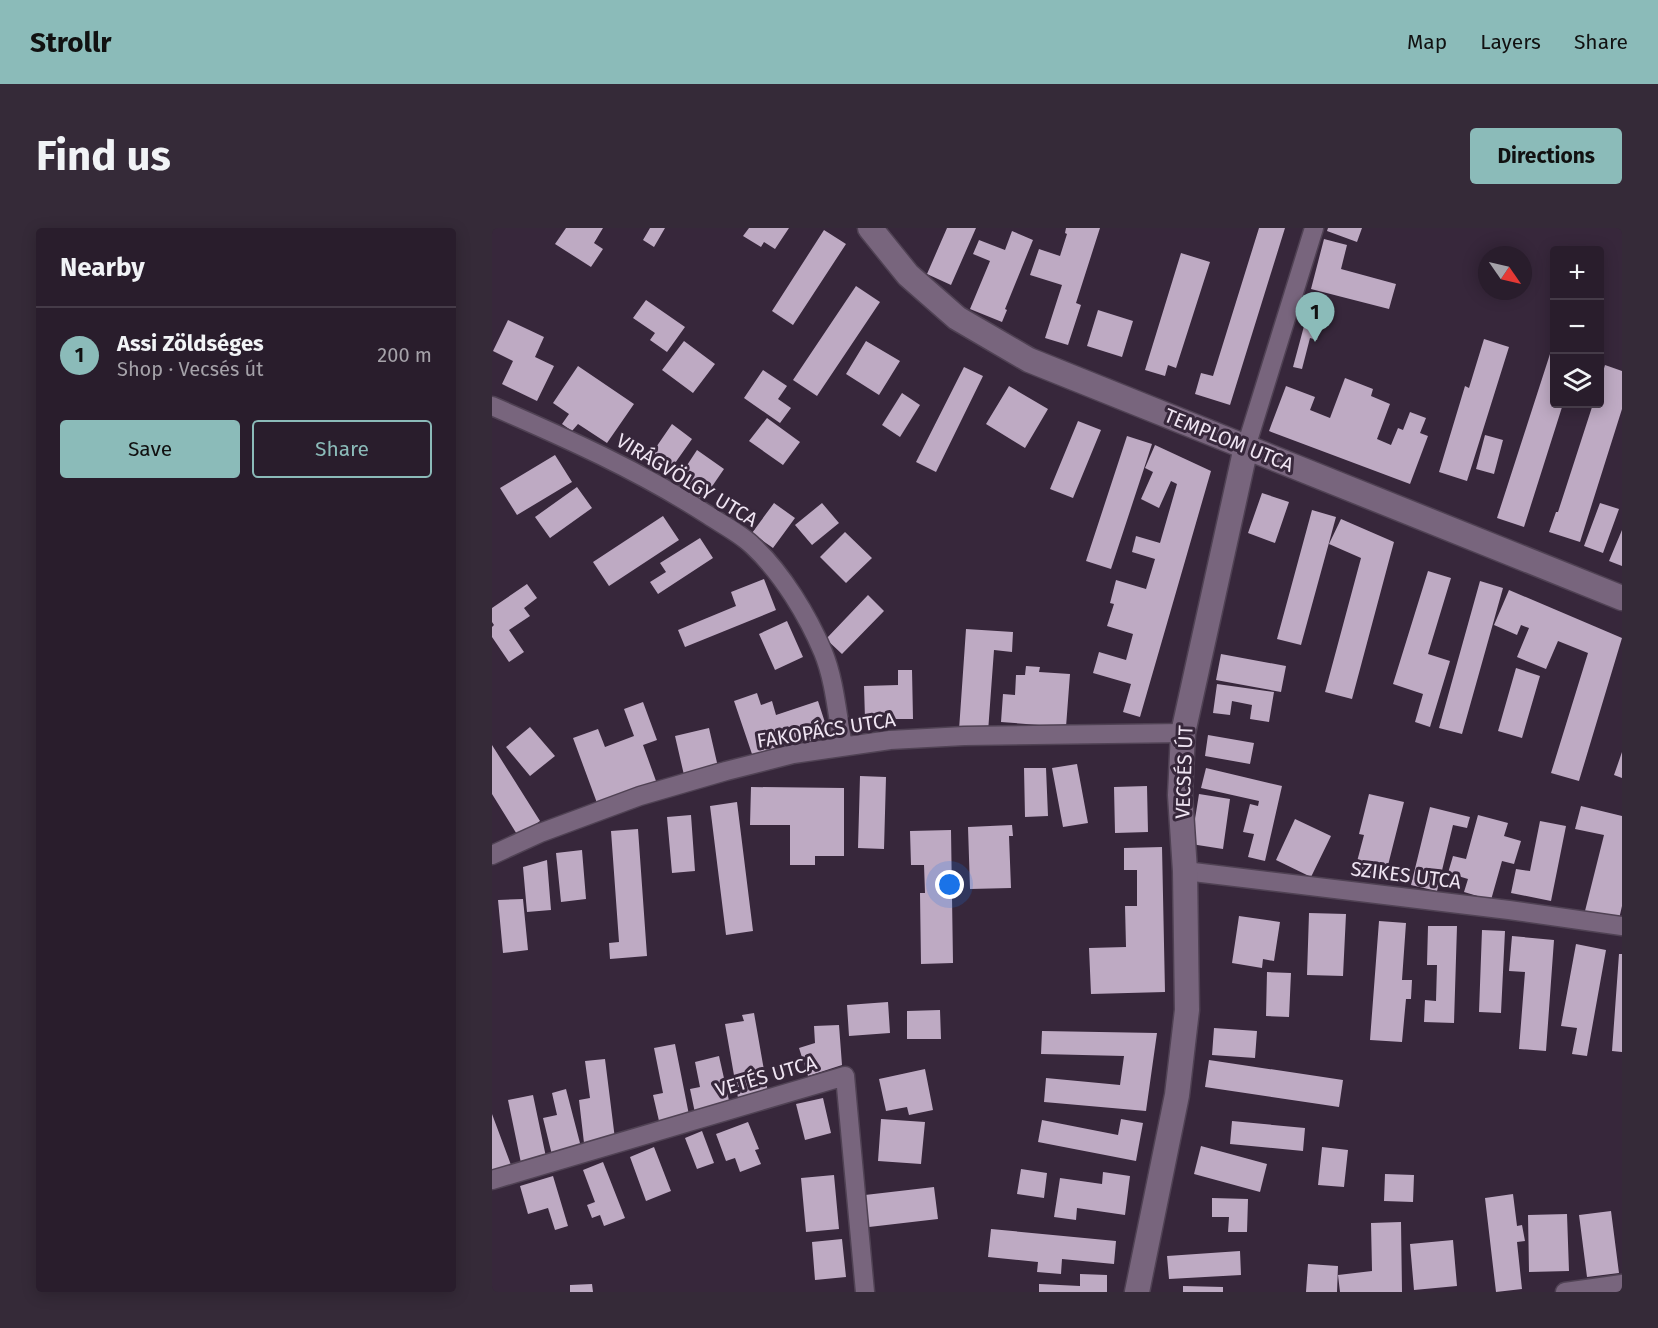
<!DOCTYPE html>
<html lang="en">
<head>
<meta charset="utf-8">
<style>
  :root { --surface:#291d2c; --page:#352a38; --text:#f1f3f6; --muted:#a5a2a9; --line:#453b48; --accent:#8bbbb9 }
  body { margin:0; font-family:"Fira Sans",sans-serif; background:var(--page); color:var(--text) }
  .controls { position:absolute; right:18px; top:18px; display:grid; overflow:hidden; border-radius:6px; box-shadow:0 3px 15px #0003 }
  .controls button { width:54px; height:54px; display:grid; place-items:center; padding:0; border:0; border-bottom:2px solid var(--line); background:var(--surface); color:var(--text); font:30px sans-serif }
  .compass { position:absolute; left:986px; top:18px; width:54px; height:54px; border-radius:50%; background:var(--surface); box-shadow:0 3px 15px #0003; rotate:124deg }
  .you { position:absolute; left:458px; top:657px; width:21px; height:21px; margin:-15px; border:4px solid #fff; border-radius:50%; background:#1a73e8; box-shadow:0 0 0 9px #1a73e833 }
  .badge { display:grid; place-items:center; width:39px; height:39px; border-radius:50%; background:var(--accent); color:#111; font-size:20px; font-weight:700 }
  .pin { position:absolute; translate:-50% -50px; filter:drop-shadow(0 2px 3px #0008) }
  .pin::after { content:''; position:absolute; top:32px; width:21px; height:18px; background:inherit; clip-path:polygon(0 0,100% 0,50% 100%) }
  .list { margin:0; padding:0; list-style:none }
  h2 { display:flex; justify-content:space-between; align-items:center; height:78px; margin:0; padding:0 24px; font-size:26px }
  h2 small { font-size:20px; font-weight:400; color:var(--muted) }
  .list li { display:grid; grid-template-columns:39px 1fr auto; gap:18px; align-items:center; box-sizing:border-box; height:96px; padding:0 24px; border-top:2px solid var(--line) }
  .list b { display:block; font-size:22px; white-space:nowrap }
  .list p { margin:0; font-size:20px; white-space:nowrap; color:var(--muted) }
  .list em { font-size:20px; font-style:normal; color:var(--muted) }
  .actions { display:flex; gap:12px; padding:18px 24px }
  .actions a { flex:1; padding:14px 0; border:2px solid var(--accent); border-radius:6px; text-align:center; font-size:21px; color:var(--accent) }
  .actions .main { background:var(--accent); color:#111 }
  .icon { flex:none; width:33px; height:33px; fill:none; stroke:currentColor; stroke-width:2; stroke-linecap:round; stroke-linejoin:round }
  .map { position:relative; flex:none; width:1130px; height:1064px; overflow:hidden; border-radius:6px }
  header { display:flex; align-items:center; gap:36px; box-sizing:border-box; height:84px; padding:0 30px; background:var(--accent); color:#111 }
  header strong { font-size:28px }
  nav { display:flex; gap:33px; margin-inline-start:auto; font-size:21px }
  .intro { display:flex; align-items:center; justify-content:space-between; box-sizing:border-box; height:144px; padding:0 36px }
  h1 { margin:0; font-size:42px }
  .button { padding:15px 27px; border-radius:6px; background:var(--accent); color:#111; font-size:21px; font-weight:700 }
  main { display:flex; gap:36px; padding:0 36px }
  aside { flex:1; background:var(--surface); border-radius:6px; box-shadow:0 3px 15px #0003 }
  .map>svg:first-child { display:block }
  .building { fill:#beaac3 }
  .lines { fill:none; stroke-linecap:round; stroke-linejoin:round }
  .street-casing { stroke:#504254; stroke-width:21 }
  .secondary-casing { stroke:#504254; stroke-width:27 }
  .street { stroke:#78657d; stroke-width:18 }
  .secondary { stroke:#78657d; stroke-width:24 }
  .labels { text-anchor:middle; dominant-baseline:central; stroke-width:6; stroke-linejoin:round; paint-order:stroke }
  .street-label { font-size:20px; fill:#efe4f2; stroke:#37273b }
</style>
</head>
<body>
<header>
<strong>Strollr</strong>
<nav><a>Map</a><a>Layers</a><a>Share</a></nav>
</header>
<div class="intro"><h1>Find us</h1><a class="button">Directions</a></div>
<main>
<aside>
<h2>Nearby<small></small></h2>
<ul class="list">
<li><span class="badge">1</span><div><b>Assi Zöldséges</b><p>Shop · Vecsés út</p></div><em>200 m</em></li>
</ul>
<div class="actions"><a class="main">Save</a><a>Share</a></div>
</aside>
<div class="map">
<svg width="1130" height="1064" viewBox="0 0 1130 1064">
  <rect width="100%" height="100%" fill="#37273b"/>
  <path class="building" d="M 74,0 L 111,0 L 102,15 L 111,21 L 99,39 L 63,16 Z
    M 158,0 L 173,0 L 162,19 L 151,12 Z
    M 257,0 L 297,0 L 283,21 L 272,14 L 269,19 L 251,8 Z
    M 455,0 L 484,0 L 459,57 L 435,46 Z
    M 574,0 L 608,0 L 584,75 L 589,77 L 576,117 L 553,110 L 570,57 L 538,47 L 547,21 L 568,28 L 575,6 L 573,5 Z
    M 767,0 L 793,0 L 738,177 L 703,166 L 709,145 L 721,148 Z
    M 836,0 L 870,0 L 865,14 L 835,3 Z
    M 332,2 L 354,16 L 301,97 L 280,83 Z
    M 520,3 L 541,12 L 513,81 L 515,82 L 510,94 L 478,81 L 498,33 L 481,26 L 487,12 L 513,22 Z
    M 832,11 L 855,17 L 849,41 L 904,56 L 897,81 L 819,61 Z
    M 689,25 L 718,34 L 684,140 L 676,137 L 673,148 L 653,142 Z
    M 364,58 L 388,74 L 325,168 L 301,152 Z
    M 154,72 L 193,99 L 175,124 L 158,112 L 163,105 L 141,90 Z
    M 819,72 L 828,74 L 823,92 L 830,94 L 825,112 L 818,110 L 810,141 L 801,139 Z
    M 606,82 L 641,93 L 630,129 L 595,118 Z
    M 16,92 L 52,109 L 43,129 L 62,138 L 45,173 L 10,156 L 21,133 L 1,123 Z
    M 992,111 L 1017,119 L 975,253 L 947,244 L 973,158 L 977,160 Z
    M 192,113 L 223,136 L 201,165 L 170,142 Z
    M 374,113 L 408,133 L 387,167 L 354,146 Z
    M 1058,126 L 1062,127 L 1062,176 L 1071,176 L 1032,299 L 1005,290 Z
    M 1113,137 L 1130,143 L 1130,181 L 1088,314 L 1057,304 L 1064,284 L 1066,284 L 1101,176 L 1108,176 L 1108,154 Z
    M 86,138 L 142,176 L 115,215 L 86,196 L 80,203 L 70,196 L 77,186 L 61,175 Z
    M 472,139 L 491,148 L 444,244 L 424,234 Z
    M 271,142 L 295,158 L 286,171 L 299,180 L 288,195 L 252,170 Z
    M 853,150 L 881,161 L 879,168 L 898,176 L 885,211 L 899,217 L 906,200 L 911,202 L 918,184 L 934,190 L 928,205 L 936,208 L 918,256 L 777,203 L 794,158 L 823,169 L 818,182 L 838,190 Z
    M 517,158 L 556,181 L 533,220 L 494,196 Z
    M 410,165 L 428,177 L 408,209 L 390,197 Z
    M 275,190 L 308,214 L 291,237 L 257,213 Z
    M 586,193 L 609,202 L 581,270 L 558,261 Z
    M 180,196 L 200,211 L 176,245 L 156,231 Z
    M 993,207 L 1011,212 L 1002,246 L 984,241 Z
    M 635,208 L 660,216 L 619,341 L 594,333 Z
    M 663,217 L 719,243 L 648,489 L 631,484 L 639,456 L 601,445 L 607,424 L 634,432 L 641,406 L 615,398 L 622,376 L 618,375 L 624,352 L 654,361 L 663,331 L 640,324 L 644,308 L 668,315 L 685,256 L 679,253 L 667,280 L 649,271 L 661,244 L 653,240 Z
    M 205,222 L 232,241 L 210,273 L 184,254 Z
    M 63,227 L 80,254 L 25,287 L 8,260 Z
    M 85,259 L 100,280 L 58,310 L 43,289 Z
    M 770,265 L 797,274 L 783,315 L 756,305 Z
    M 282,275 L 303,290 L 281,320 L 260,305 Z
    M 330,275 L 347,295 L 320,317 L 303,297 Z
    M 1108,275 L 1127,281 L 1111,325 L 1092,318 Z
    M 820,282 L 844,289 L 809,417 L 785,411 Z
    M 171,288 L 187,312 L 117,358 L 101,334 Z
    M 849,291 L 902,314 L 860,471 L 833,464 L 869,330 L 837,316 Z
    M 1130,302 L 1130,338 L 1117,333 Z
    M 353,304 L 380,330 L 354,355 L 328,329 Z
    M 208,310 L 221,330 L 166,366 L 158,354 L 174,344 L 168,335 Z
    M 936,343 L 959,350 L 936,426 L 958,433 L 938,499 L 923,494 L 931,466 L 901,456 Z
    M 272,351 L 284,382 L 193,419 L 186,402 L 244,378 L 239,364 Z
    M 988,353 L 1011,360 L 970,506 L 947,500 Z
    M 35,356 L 45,370 L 32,380 L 38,388 L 17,402 L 32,424 L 17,434 L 0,409 L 0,399 L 2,397 L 0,394 L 0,380 Z
    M 1017,362 L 1130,410 L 1087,553 L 1059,545 L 1096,425 L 1066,413 L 1054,441 L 1025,429 L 1037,400 L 1029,397 L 1025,407 L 1002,397 Z
    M 376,367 L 392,383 L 350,426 L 334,411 Z
    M 295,393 L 311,429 L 283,442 L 267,406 Z
    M 474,401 L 521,404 L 520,424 L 502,422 L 496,504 L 467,502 Z
    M 729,426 L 794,438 L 789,464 L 724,452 Z
    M 534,438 L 548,439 L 547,444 L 578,446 L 574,499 L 509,494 L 511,466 L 523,467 L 524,447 L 533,447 Z
    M 1024,440 L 1048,448 L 1030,510 L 1006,503 Z
    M 406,442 L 420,442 L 421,491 L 373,491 L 372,458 L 406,457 Z
    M 725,456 L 782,464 L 777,494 L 758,491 L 760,477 L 740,473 L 738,487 L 721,485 Z
    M 265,465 L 269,477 L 280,473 L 284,487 L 326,473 L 337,507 L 262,532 L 242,473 Z
    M 151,474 L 165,512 L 151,517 L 164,553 L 105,575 L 81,510 L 106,501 L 113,519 L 142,508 L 132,481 Z
    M 38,499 L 63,528 L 38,548 L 14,519 Z
    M 217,500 L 226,539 L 192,547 L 183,508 Z
    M 716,507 L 762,515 L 758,536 L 713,528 Z
    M 0,517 L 48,593 L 26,608 L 0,566 Z
    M 1130,524 L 1130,550 L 1122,547 Z
    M 585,536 L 596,595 L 571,599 L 560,540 Z
    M 532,540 L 554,540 L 556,588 L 533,589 Z
    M 714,540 L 790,558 L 773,633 L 756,629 L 762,606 L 751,604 L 758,576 L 766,578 L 767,573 L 709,560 Z
    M 368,548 L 394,549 L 392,621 L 366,620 Z
    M 655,558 L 656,604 L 623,605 L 622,559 Z
    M 259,559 L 352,560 L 352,628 L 323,628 L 323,637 L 298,637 L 298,597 L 258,597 Z
    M 707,566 L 738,571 L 731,621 L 699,616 Z
    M 877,566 L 912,574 L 892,653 L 862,645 L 872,607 L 867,606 Z
    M 245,574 L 261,703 L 234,707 L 218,578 Z
    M 1089,578 L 1130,588 L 1130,678 L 1127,691 L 1093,683 L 1112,607 L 1083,601 Z
    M 938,579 L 978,589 L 975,600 L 961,597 L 945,663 L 919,657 Z
    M 199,587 L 203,643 L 180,645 L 175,589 Z
    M 986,587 L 1016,595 L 1012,608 L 1029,613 L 1022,636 L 1010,633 L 999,672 L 972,664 L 976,651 L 956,645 L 961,628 L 974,631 Z
    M 803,591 L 839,608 L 819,649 L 784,632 Z
    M 1048,593 L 1074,598 L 1059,673 L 1019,665 L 1024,641 L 1038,643 Z
    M 520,597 L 521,608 L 517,608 L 519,660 L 478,661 L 476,599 Z
    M 146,601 L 155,728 L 118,731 L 117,715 L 127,714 L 119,603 Z
    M 459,602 L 461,735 L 429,736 L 428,665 L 433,665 L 432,637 L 419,637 L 418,603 Z
    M 670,619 L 673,764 L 599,766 L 597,720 L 634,719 L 633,678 L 645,678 L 645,642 L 632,642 L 632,620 Z
    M 90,622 L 94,671 L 69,674 L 64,625 Z
    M 55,632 L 59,682 L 35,684 L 31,639 Z
    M 31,671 L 36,722 L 11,725 L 6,672 Z
    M 817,685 L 854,686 L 851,748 L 815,747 Z
    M 747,688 L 788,694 L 782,733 L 771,731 L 770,740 L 740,735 Z
    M 887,693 L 914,695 L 910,752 L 920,752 L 919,771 L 914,771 L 910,814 L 878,812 Z
    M 936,698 L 965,698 L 962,795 L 932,794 L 933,772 L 944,773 L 945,737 L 935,737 Z
    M 990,702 L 1013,703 L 1009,785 L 987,784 Z
    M 1020,708 L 1062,712 L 1054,823 L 1027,821 L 1033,744 L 1017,743 Z
    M 1084,716 L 1114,722 L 1095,828 L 1080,826 L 1085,800 L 1069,798 Z
    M 1127,726 L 1130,726 L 1130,824 L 1120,823 Z
    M 775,744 L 799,745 L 797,789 L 774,788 Z
    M 396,774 L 398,805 L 357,808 L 355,777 Z
    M 448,782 L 449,811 L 415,811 L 415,783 Z
    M 262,785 L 276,865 L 246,870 L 233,796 L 252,793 L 250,787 Z
    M 347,797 L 350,837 L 316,848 L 307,820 L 323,815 L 322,798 Z
    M 722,800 L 765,803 L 763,830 L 720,827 Z
    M 550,803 L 665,805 L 654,883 L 552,874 L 554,850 L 628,857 L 632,828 L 549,826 Z
    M 183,816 L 197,887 L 167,893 L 161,867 L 171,865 L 162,820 Z
    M 227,828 L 238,877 L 203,885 L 198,861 L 208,859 L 203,834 Z
    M 113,831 L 123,911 L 92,915 L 87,872 L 98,870 L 93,833 Z
    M 717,832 L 851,852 L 847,879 L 713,859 Z
    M 433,841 L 441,882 L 417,887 L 415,879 L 394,883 L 387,851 Z
    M 74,861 L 89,919 L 60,927 L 51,890 L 65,887 L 60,865 Z
    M 41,867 L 54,929 L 29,935 L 16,872 Z
    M 331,870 L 339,905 L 313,912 L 304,876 Z
    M 0,886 L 19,937 L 0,944 Z
    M 389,891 L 433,894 L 429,936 L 386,933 Z
    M 629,891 L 651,895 L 644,933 L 546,914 L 550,892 L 626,907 Z
    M 740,893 L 813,900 L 811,923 L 738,916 Z
    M 256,894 L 267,921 L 263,922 L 269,936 L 248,944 L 243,930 L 234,933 L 224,906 Z
    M 210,903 L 222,935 L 205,941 L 193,910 Z
    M 709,918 L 775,936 L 768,964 L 702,946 Z
    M 162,919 L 179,963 L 154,973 L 138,929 Z
    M 830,919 L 856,922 L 852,959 L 826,957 Z
    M 111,934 L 133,990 L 112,998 L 108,987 L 100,990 L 95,977 L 103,974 L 91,942 Z
    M 529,941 L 555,945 L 552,970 L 525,966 Z
    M 611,944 L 638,948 L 633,987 L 585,980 L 584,992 L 562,989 L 568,950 L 610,956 Z
    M 893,946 L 922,947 L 921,974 L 892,973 Z
    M 342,947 L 347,1001 L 314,1004 L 309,950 Z
    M 61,948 L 76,998 L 63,1002 L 56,980 L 36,986 L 28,958 Z
    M 442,959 L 446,991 L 377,999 L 373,967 Z
    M 1021,966 L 1025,998 L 1030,997 L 1033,1013 L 1025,1014 L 1030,1061 L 1004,1064 L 993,970 Z
    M 720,970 L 756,971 L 755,1004 L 736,1004 L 737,989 L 720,989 Z
    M 1119,983 L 1127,1045 L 1095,1049 L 1087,987 Z
    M 1075,986 L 1077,1043 L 1037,1044 L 1036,987 Z
    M 909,994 L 910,1064 L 848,1064 L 846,1047 L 880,1043 L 879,995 Z
    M 499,1001 L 624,1013 L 622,1036 L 570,1031 L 569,1046 L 545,1044 L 546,1034 L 496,1029 Z
    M 350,1011 L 354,1049 L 323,1052 L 320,1014 Z
    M 961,1012 L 965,1058 L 922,1062 L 918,1016 Z
    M 748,1023 L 749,1047 L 677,1051 L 675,1028 Z
    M 816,1036 L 846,1038 L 845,1064 L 814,1064 Z
    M 588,1046 L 615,1047 L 615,1064 L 547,1064 L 547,1056 L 588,1058 Z
    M 100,1056 L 101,1064 L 78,1064 L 78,1057 Z
    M 691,1058 L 731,1059 L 731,1064 L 691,1064 Z"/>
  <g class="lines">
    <defs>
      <path id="street" d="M 0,178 C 74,210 148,243 216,287 C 231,297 249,306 261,318 C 290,345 316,388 331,424 C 343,453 345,487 351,518
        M 754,219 L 822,0
        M 0,627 L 48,605 L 148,568 L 234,543 L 301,526 L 398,512 L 472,508 L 691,505
        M 693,643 L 1017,682 L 1130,698
        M 0,952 L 353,848 L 373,1064
        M 1073,1064 L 1130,1056"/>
      <path id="secondary" d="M 378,0 L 416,47 L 465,90 L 537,132 L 1130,370
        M 645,1064 L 685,867 L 695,782 L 693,643 L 688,567 L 691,505 L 754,219"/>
    </defs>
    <use href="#street" class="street-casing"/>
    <use href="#secondary" class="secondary-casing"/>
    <use href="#street" class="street"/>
    <use href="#secondary" class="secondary"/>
  </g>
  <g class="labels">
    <g class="street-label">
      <text transform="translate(737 212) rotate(22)">TEMPLOM UTCA</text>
      <text transform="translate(195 252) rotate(31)">VIRÁGVÖLGY UTCA</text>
      <text transform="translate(334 502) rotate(-9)">FAKOPÁCS UTCA</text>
      <text transform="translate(692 544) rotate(-88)">VECSÉS ÚT</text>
      <text transform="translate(914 647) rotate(7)">SZIKES UTCA</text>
      <text transform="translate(274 848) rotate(-16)">VETÉS UTCA</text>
    </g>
  </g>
</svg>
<div class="controls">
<button>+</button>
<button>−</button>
<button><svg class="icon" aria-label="layers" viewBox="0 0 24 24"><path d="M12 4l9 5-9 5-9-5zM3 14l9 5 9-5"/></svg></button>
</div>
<svg class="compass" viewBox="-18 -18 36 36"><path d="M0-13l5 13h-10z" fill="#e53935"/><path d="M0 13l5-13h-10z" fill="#a5a2a9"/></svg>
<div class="you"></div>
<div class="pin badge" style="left:823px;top:114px">1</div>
</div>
</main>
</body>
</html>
